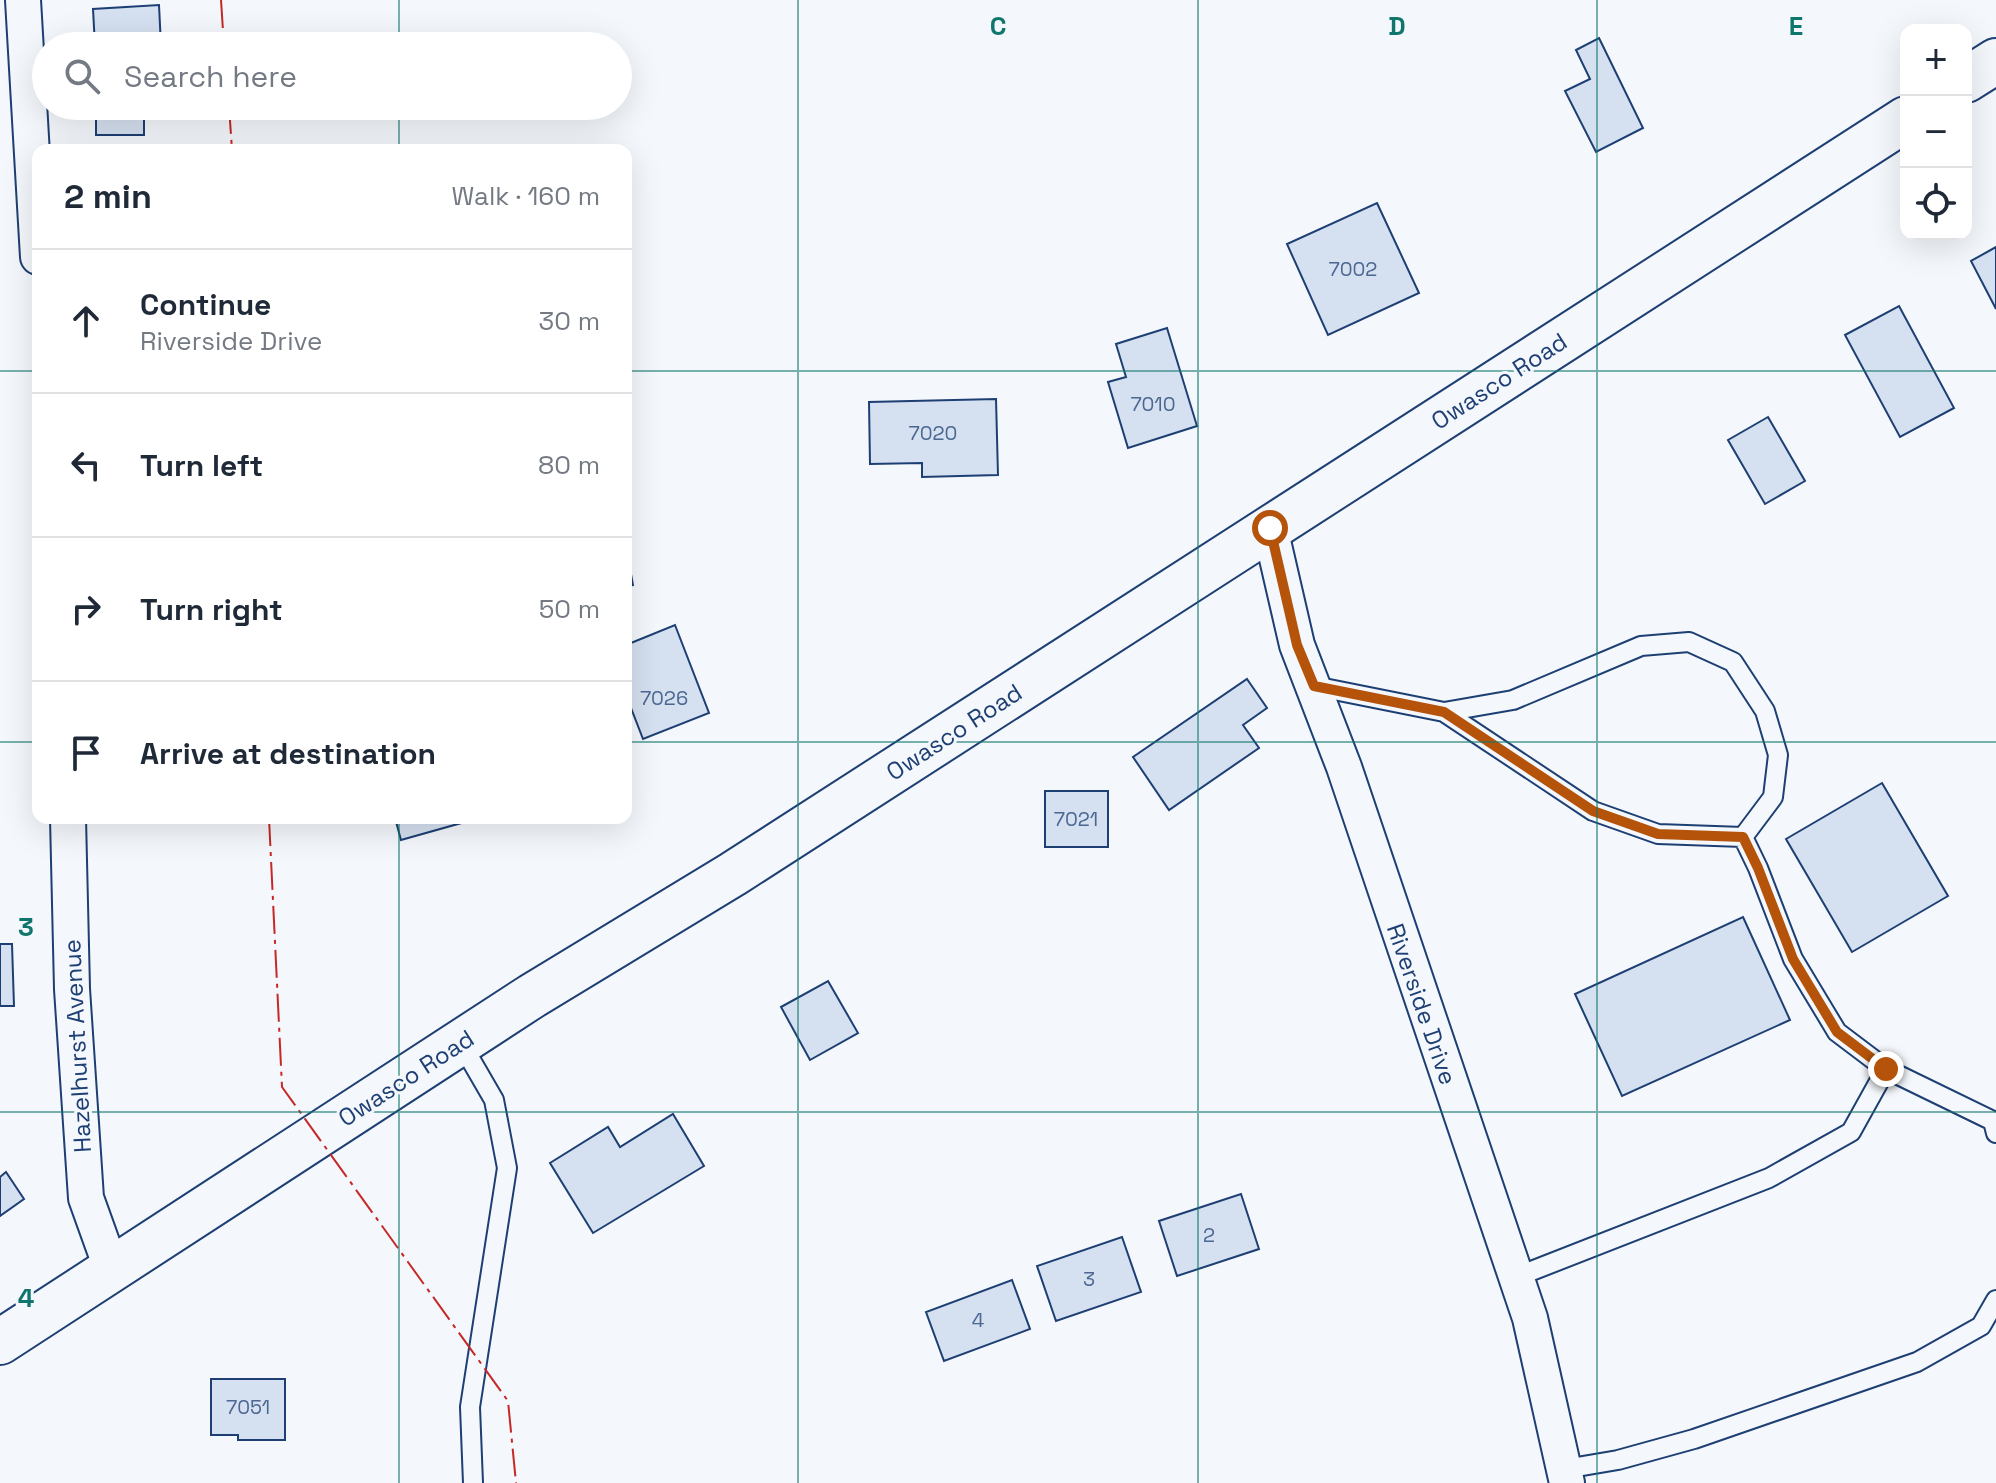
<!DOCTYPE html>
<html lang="en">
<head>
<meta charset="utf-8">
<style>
  :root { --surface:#fff; --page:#f2f2f3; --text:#1f2937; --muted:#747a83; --line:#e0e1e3 }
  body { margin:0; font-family:"Space Grotesk",sans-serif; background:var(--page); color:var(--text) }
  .controls { position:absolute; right:24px; top:24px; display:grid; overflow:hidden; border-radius:16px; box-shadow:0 8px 32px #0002 }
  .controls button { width:72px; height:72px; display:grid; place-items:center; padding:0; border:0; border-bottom:2px solid var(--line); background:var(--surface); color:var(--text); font:40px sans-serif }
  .stop { position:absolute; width:24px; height:24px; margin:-18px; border:6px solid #b45309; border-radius:50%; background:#fff }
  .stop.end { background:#b45309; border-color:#fff; box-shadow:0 2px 8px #0008 }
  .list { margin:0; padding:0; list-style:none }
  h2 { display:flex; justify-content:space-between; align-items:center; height:104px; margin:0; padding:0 32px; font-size:34px }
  h2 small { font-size:26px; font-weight:400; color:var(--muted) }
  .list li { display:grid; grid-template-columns:52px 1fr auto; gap:24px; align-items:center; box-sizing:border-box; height:144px; padding:0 32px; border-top:2px solid var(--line) }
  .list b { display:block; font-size:30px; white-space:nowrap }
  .list p { margin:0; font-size:26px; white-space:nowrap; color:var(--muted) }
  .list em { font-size:26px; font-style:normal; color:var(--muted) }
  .icon { flex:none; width:44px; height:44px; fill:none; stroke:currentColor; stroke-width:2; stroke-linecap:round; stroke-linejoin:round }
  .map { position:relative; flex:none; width:1996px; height:1483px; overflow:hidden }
  .search { position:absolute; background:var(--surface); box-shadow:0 8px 32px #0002; left:32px; top:32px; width:600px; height:88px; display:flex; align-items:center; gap:20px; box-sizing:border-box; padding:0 28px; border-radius:44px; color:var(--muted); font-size:30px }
  .panel { position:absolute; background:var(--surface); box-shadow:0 8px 32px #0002; left:32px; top:144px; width:600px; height:680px; border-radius:16px }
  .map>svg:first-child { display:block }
  .building { fill:#d5e0f0; stroke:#1d3f73; stroke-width:2 }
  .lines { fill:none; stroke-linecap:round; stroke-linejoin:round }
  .lane-casing { stroke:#1d3f73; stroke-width:22 }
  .street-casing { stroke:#1d3f73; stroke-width:38 }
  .secondary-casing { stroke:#1d3f73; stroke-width:48 }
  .lane { stroke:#f4f7fb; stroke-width:18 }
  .street { stroke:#f4f7fb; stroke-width:34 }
  .secondary { stroke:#f4f7fb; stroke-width:44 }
  .power { stroke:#c62828; stroke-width:2; stroke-dasharray:28 6 4 6; stroke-linecap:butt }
  .route { stroke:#b45309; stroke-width:10 }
  .grid { fill:none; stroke:#0f766e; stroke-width:2; stroke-opacity:0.55 }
  .labels { text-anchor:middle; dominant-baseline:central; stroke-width:6; stroke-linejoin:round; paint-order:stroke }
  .number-label { font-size:20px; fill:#4b6792 }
  .street-label { font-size:24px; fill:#1d3f73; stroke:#f4f7fb }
  .grid-label { font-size:26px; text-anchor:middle; font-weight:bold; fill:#0f766e; stroke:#f4f7fb; stroke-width:6; stroke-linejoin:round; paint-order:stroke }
</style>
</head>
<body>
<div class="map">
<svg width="1996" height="1483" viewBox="0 0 1996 1483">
  <rect width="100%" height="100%" fill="#f4f7fb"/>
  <path class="building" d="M 159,5 L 161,46 L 95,46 L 93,9 Z
    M 1599,38 L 1643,128 L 1596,152 L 1565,91 L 1590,79 L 1576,50 Z
    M 96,106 L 144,106 L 144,135 L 96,135 Z
    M 1377,203 L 1419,293 L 1328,335 L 1287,244 Z
    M 1996,247 L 1996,309 L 1971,261 Z
    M 1899,306 L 1954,408 L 1900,437 L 1845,335 Z
    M 1167,328 L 1197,426 L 1128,448 L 1108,382 L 1126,377 L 1116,344 Z
    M 996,399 L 998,475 L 922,477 L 922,463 L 870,464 L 869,402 Z
    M 1768,417 L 1805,481 L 1765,504 L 1728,440 Z
    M 626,547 L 633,585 L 626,587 Z
    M 675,625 L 709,713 L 643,739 L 626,695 L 626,645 Z
    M 1247,679 L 1267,708 L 1243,725 L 1259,748 L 1169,810 L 1133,757 Z
    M 1882,783 L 1948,896 L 1852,952 L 1786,839 Z
    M 1045,791 L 1108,791 L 1108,847 L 1045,847 Z
    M 395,818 L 471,818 L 472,820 L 401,840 Z
    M 1743,917 L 1790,1020 L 1622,1096 L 1575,994 Z
    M 0,944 L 12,944 L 14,1006 L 0,1006 Z
    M 828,981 L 858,1033 L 810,1060 L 781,1007 Z
    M 673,1114 L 704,1166 L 593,1233 L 550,1163 L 608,1127 L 620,1147 Z
    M 6,1172 L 24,1199 L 0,1216 L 0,1177 Z
    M 1241,1194 L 1259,1249 L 1177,1276 L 1159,1221 Z
    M 1122,1237 L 1141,1292 L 1056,1321 L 1037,1266 Z
    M 1012,1280 L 1030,1329 L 944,1361 L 926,1312 Z
    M 211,1379 L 285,1379 L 285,1440 L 238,1440 L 238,1435 L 211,1435 Z"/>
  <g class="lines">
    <defs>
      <path id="lane" d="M 1314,686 L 1444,712 L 1593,811 L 1658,834 L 1743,837 L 1758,868 L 1793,959 L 1837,1032 L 1886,1069 L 1993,1121 L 1996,1133
        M 1444,712 L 1513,700 L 1641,646 L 1689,642 L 1733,662 L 1765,711 L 1778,755 L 1773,797 L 1743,837
        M 461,1043 L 494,1100 L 507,1168 L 470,1407 L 473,1483
        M 1516,1277 L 1769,1178 L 1851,1132 L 1886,1069
        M 1565,1469 L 1618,1460 L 1694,1439 L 1917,1362 L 1981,1326 L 1996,1300"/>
      <path id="street" d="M 23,0 L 38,257
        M 1270,528 L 1297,645 L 1344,767 L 1530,1318 L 1567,1483
        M 68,818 L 72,989 L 86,1198 L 105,1251 L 117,1267"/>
      <path id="secondary" d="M 1966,80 L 1996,61
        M 0,1342 L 532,996 L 733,874 L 1906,119"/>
    </defs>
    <use href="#lane" class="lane-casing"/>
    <use href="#street" class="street-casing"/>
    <use href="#secondary" class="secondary-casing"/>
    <use href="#lane" class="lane"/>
    <use href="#street" class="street"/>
    <use href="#secondary" class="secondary"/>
    <path class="power" d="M 221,0 L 224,46
      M 229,106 L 232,150
      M 269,818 L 282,1087 L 508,1401 L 516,1483"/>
  </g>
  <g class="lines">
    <path class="route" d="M 1270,528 L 1297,645 L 1314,686 L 1444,712 L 1593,811 L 1658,834 L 1743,837 L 1758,868 L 1793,959 L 1837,1032 L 1886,1069"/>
  </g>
  <path class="grid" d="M 399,0 L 399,46M 798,0 L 798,1483M 1198,0 L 1198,1483M 1597,0 L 1597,1483M 399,106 L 399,150M 0,371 L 38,371M 626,371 L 1996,371M 0,742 L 38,742M 626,742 L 1996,742M 399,818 L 399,1483M 0,1112 L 1996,1112"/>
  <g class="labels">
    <g class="number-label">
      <text x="1353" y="269">7002</text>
      <text x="1153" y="404">7010</text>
      <text x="933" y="433">7020</text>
      <text x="664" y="698">7026</text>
      <text x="1076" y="819">7021</text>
      <text x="1209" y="1235">2</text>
      <text x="1089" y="1279">3</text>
      <text x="978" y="1320">4</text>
      <text x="248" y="1407">7051</text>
    </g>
    <g class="street-label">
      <text transform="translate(1499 381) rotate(-33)">Owasco Road</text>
      <text transform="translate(954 732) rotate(-33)">Owasco Road</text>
      <text transform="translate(1422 1004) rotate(71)">Riverside Drive</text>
      <text transform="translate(77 1046) rotate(-93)">Hazelhurst Avenue</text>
      <text transform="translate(406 1078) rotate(-33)">Owasco Road</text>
    </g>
  </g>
  <g class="grid-label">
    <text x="998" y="35">C</text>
    <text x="1397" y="35">D</text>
    <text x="1796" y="35">E</text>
    <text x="26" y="936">3</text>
    <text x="26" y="1307">4</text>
  </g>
</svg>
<div class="controls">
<button>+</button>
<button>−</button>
<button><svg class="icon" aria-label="locate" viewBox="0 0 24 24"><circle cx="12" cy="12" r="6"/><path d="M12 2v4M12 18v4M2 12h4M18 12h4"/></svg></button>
</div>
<div class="stop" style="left:1270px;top:528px"></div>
<div class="stop end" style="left:1886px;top:1069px"></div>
<div class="search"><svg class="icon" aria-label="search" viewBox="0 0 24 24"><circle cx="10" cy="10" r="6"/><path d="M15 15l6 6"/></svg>Search here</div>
<section class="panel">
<h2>2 min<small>Walk · 160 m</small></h2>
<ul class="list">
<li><svg class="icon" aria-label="ahead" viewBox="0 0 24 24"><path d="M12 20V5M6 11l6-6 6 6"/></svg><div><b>Continue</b><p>Riverside Drive</p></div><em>30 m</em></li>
<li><svg class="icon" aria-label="left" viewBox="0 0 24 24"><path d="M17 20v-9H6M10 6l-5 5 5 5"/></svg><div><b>Turn left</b></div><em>80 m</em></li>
<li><svg class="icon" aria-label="right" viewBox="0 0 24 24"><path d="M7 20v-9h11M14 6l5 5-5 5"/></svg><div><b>Turn right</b></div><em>50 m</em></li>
<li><svg class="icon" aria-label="arrive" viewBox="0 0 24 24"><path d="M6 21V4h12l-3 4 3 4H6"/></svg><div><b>Arrive at destination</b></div></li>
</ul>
</section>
</div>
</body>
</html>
